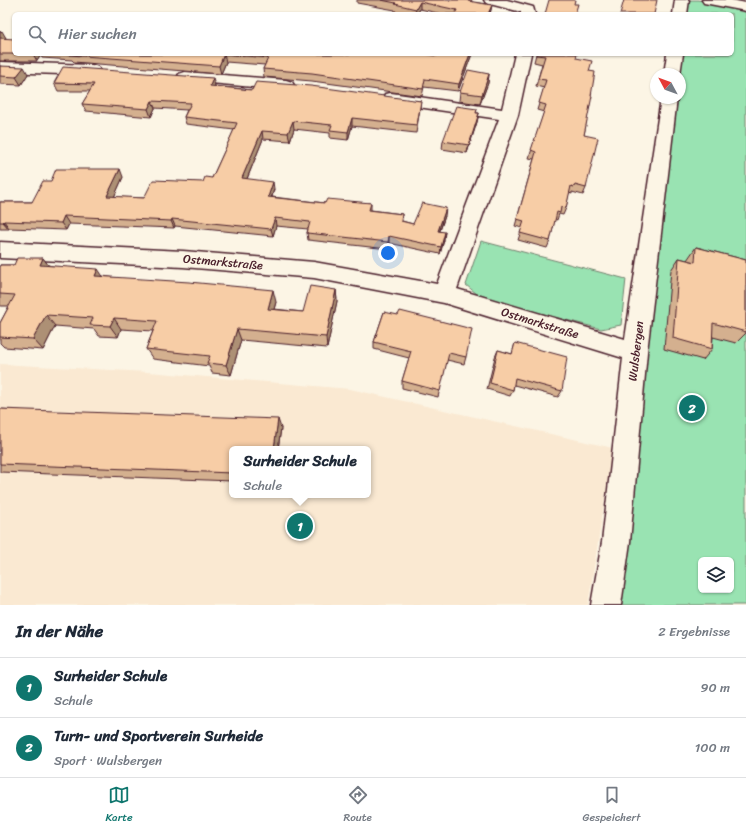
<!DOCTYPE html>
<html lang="de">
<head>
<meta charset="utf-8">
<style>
  :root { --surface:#fff; --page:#f2f2f3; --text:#1f2937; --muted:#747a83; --line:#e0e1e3; --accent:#0f766e }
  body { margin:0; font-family:Sriracha,sans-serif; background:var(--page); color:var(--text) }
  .controls { position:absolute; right:12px; bottom:12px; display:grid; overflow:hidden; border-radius:6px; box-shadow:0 1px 3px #0004 }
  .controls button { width:36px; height:36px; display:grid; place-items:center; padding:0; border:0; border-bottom:1px solid var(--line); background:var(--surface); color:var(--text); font:20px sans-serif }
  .compass { position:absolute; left:650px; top:68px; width:36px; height:36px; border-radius:50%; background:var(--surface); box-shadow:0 1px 3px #0004; rotate:311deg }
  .you { position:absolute; left:388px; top:253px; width:14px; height:14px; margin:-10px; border:3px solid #fff; border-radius:50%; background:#1a73e8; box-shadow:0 0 0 6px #1a73e833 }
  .badge { display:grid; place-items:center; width:26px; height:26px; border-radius:50%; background:var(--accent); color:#fff; font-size:13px; font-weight:700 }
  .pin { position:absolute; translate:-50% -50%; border:2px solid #fff; box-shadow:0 1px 4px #0006 }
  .popup { position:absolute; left:229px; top:446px; width:142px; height:52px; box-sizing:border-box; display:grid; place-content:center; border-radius:6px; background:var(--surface); filter:drop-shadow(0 1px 3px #0005); font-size:13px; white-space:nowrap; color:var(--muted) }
  .popup b { font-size:15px; color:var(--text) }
  .popup::after { content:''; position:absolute; left:50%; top:100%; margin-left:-8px; border:8px solid transparent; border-top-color:var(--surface) }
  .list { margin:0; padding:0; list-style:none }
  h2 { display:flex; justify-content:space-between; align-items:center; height:52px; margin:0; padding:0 16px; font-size:17px }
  h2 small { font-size:13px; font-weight:400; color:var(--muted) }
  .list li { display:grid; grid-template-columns:26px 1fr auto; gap:12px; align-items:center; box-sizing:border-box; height:60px; padding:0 16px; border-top:1px solid var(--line) }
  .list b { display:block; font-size:15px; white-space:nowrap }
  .list p { margin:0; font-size:13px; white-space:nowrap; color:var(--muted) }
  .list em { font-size:13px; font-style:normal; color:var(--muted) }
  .icon { flex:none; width:22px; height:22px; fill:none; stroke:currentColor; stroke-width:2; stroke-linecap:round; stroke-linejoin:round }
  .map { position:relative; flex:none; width:746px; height:605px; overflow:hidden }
  .search { position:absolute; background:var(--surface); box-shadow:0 1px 3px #0004; left:12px; right:12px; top:12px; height:44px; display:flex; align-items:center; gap:10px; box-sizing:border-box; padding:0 14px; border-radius:6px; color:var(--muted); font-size:15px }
  .sheet { height:172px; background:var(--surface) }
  nav { display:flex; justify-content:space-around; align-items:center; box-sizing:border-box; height:56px; border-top:1px solid var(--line); background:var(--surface); font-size:11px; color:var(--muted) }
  nav a { display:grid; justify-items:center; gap:2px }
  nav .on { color:var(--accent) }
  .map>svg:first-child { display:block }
  .built { fill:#fae9d2; fill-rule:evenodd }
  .green { fill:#99e3b2; stroke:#72816e; fill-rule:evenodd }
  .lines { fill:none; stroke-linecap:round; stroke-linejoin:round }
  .minor-casing { stroke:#4a1f2b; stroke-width:3 }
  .minor { fill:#fcf5e5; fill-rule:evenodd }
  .wall { fill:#d4b08f; stroke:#4a1f2b }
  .shaded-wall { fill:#ad9074; stroke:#4a1f2b }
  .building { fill:#f7cda6; stroke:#4a1f2b }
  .labels { text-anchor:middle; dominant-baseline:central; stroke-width:4; stroke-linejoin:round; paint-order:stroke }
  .street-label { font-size:12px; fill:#4a1f2b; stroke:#fcf5e5 }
</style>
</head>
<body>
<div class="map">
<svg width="746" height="605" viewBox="0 0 746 605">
  <rect width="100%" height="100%" fill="#fcf5e5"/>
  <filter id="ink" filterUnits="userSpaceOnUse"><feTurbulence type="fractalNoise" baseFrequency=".025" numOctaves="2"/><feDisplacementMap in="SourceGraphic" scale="8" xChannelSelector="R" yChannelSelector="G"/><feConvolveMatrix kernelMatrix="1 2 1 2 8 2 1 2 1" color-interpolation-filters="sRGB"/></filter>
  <g filter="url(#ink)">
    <path class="built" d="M 0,364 L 148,372 L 350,389 L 613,448 L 588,605 L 0,605 ZM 232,449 L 368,449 L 368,495 L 232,495 Z"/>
    <path class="green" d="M 687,0 L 698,0 L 746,10 L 746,605 L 616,605 L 675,98 L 680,98 L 680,54 L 732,54 L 732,14 L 685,14 ZM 701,560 L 731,560 L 731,590 L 701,590 Z
      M 481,241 L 626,279 L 621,325 L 601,329 L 482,298 L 466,285 Z"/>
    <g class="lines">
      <defs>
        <path id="minor" d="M 484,0 L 507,0 L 533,7 L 535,14 L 521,14 L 521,12 L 486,3 Z
          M 675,0 L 689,0 L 687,14 L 673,14 Z
          M 702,0 L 731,0 L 746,3 L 746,11 L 704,3 Z
          M 515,54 L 531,54 L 518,115 L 457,289 L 625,339 L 661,98 L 677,98 L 647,352 L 630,542 L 621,605 L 591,605 L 602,542 L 623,358 L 444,303 L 314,278 L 183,267 L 0,258 L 0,242 L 183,251 L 314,262 L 437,284 L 499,119 L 391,103 L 385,102 L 383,98 L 385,94 L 391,93 L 502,109 Z
          M 667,54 L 683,54 L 680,74 L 664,74 Z
          M 0,62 L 92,65 L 98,67 L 100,70 L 98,73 L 92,75 L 0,72 Z
          M 185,72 L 286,80 L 292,82 L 294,85 L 292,88 L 286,90 L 179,80 L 177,77 L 179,74 Z"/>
      </defs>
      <use href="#minor" class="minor-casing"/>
      <use href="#minor" class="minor"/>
    </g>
    <path class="wall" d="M 357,0 L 472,0 L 471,2 L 492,5 L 490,14 L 442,14 L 420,9 L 417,14 L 406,14 L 395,12 L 395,10 L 357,3 Z
      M 0,31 L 6,38 L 14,54 L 425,54 L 437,56 L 438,54 L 472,54 L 458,91 L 424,87 L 422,96 L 312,81 L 264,77 L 263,69 L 265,65 L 226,62 L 221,74 L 74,62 L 72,60 L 42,58 L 41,55 L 37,61 L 0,61 Z
      M 536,54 L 576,58 L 589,71 L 591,96 L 584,135 L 586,188 L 583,195 L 572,192 L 572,194 L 569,193 L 566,208 L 563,215 L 559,214 L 557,220 L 555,219 L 550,241 L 547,248 L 518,240 L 522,228 L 515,226 L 534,159 L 529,158 L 544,112 L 537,110 L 544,88 L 536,86 L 542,64 L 534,62 Z
      M 0,66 L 28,74 L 21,85 L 0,84 Z
      M 489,74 L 488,83 L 480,104 L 459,101 L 460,92 Z
      M 54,83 L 215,86 L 252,90 L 421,101 L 420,109 L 416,133 L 352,126 L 348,140 L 330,138 L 330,133 L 294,129 L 290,141 L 263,139 L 247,179 L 274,189 L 272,197 L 325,203 L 371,203 L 371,210 L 402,214 L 402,221 L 413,224 L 445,216 L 440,231 L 444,240 L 440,254 L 389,243 L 388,249 L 308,240 L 307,233 L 308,229 L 276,226 L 273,236 L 175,226 L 174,228 L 69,224 L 66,230 L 9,228 L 9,229 L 0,229 L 0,202 L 32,202 L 51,181 L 123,177 L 114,197 L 144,198 L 203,182 L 212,178 L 234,130 L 186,124 L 184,117 L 187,110 L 155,108 L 151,117 L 86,111 L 82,104 L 90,91 L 58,91 Z
      M 477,109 L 476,113 L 479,113 L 477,122 L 467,153 L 442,149 L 443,141 Z
      M 696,247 L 746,260 L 746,333 L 736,343 L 713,337 L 712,349 L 703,360 L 664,349 L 671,270 L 679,258 L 687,260 Z
      M 43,258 L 48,265 L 103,276 L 276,302 L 274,309 L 303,312 L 336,290 L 337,301 L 327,348 L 241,340 L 231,375 L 212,373 L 209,366 L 153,359 L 146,349 L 153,331 L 121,329 L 118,337 L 99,336 L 94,329 L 55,326 L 43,350 L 4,347 L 0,343 L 0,323 L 9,306 L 0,306 L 0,265 L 14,265 Z
      M 384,312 L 466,357 L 464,364 L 447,360 L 438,397 L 402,388 L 402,381 L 409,358 L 374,349 L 374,342 Z
      M 515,343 L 562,391 L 558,397 L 514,385 L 513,390 L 510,396 L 487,389 L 495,357 L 498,350 L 512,354 Z
      M 0,409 L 281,428 L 278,449 L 232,449 L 232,481 L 0,472 Z"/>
    <path class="shaded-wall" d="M 420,2 L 420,9 L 417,14 L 415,14 L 416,9 Z
      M 492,5 L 490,14 L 488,14 Z
      M 2,31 L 6,38 L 0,46 L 0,33 Z
      M 33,54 L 40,54 L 41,55 L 37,61 Z
      M 224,54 L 226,62 L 221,74 L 219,66 Z
      M 470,54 L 472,54 L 458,91 L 459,84 Z
      M 24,67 L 28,74 L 21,85 L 16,77 Z
      M 489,74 L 488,83 L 480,104 L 482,95 Z
      M 213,78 L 215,86 L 212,94 L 210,86 Z
      M 152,101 L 155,108 L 151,117 L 148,109 Z
      M 479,113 L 477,122 L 467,153 L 469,145 Z
      M 352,118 L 352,126 L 348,140 L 348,132 Z
      M 293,121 L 294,129 L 290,141 L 288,133 Z
      M 262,131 L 263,139 L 244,186 L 242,178 Z
      M 120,169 L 123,177 L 111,204 L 107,196 Z
      M 273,182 L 274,189 L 269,205 L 268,197 Z
      M 446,208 L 445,216 L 437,238 L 438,231 Z
      M 64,216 L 69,224 L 66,230 L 61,223 Z
      M 275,218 L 276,226 L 273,236 L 271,229 Z
      M 172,219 L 175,226 L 174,228 L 171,221 Z
      M 4,221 L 9,228 L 9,229 L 3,222 Z
      M 445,232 L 444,240 L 440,254 L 441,247 Z
      M 389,236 L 389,243 L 388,249 L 388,242 Z
      M 43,258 L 52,270 L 40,265 Z
      M 98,269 L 106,281 L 95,276 Z
      M 273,290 L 276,302 L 271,320 L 268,309 Z
      M 336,290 L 337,301 L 327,348 L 326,337 Z
      M 46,315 L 55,326 L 43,350 L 33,339 Z
      M 114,318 L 121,329 L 118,337 L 110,326 Z
      M 237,329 L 241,340 L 231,375 L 226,365 Z
      M 278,419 L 281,428 L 278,449 L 274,449 Z"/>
    <path class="building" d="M 381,0 L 468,0 L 468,1 L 492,5 L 488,14 L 455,14 L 457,10 L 420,2 L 416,9 L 395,4 L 396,3 Z
      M 549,0 L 575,0 L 574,4 L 578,4 L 575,14 L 545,14 Z
      M 624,0 L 657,0 L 654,14 L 620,14 Z
      M 0,38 L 14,39 L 14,54 L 0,54 Z
      M 71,54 L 270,54 L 268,58 L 224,54 L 219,66 L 70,55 Z
      M 270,54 L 425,54 L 437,56 L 438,54 L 470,54 L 459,84 L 425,79 L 423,89 L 312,73 L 263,69 Z
      M 536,54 L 577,54 L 576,58 L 592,61 L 589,71 L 595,72 L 591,96 L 592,96 L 584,135 L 598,138 L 586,188 L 575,185 L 574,187 L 571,186 L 566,208 L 561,207 L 560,213 L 557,212 L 550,241 L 520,233 L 524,221 L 517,219 L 536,152 L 531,150 L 546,105 L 539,103 L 546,80 L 538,79 L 545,56 L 536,55 Z
      M 0,66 L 24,67 L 16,77 L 0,76 Z
      M 63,67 L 213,78 L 210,86 L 252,90 L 256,82 L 311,86 L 421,101 L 417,125 L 352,118 L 348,132 L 330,130 L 332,125 L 293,121 L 288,133 L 262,131 L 242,178 L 273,182 L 268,197 L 325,203 L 327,199 L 371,203 L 369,210 L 402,214 L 401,221 L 413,224 L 422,203 L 446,208 L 438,231 L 445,232 L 441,247 L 389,236 L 388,242 L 307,233 L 310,222 L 275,218 L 271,229 L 172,219 L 171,221 L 64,216 L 61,223 L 4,221 L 3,222 L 0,222 L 0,202 L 32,202 L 43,181 L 51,181 L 56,169 L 120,169 L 107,196 L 144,198 L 153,180 L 203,182 L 205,177 L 212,178 L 237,123 L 184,117 L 191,103 L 152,101 L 148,109 L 82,104 L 94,84 L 54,83 Z
      M 468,70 L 489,74 L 482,95 L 460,92 Z
      M 456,106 L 477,109 L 476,113 L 479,113 L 469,145 L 443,141 Z
      M 696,247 L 746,260 L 746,332 L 713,323 L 712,349 L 673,338 L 679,258 L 695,262 Z
      M 17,258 L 43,258 L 40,265 L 98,269 L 95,276 L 189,282 L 273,290 L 268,309 L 303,312 L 310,286 L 336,290 L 326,337 L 237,329 L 226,365 L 207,363 L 210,356 L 146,349 L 157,321 L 114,318 L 110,326 L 90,325 L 93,318 L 46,315 L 33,339 L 0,337 L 0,323 L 15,295 L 0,294 L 0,265 L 14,265 Z
      M 400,311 L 472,329 L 466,357 L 449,353 L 440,391 L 402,381 L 411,351 L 374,342 L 384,312 L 398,315 Z
      M 515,343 L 567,357 L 562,391 L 515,378 L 513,390 L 490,383 L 498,350 L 512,354 Z
      M 0,409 L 278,419 L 274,449 L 232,449 L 232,473 L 0,464 Z"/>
  </g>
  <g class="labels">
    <g class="street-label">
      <text transform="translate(223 262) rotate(5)">Ostmarkstraße</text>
      <text transform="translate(540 323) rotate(17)">Ostmarkstraße</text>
      <text transform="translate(636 351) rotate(-83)">Wulsbergen</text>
    </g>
  </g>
</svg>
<div class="controls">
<button><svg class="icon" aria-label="layers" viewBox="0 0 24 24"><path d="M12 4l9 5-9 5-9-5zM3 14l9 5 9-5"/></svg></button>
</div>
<svg class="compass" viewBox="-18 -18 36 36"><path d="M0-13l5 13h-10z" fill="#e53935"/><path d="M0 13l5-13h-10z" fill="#747a83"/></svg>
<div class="you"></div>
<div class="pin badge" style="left:300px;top:526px">1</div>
<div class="popup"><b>Surheider Schule</b>Schule</div>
<div class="pin badge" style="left:692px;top:408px">2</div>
<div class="search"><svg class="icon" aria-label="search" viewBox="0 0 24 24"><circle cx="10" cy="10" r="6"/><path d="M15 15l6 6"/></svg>Hier suchen</div>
</div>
<section class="sheet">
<h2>In der Nähe<small>2 Ergebnisse</small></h2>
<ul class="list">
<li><span class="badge">1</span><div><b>Surheider Schule</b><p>Schule</p></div><em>90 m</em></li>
<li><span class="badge">2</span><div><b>Turn- und Sportverein Surheide</b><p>Sport · Wulsbergen</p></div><em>100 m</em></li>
</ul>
</section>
<nav>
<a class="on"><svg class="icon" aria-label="map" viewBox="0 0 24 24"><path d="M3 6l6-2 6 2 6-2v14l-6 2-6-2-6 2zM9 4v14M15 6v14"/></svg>Karte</a>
<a><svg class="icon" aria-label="directions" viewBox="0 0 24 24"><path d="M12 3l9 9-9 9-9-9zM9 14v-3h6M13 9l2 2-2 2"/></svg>Route</a>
<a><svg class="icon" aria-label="saved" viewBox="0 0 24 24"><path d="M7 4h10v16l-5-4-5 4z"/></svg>Gespeichert</a>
</nav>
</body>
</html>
